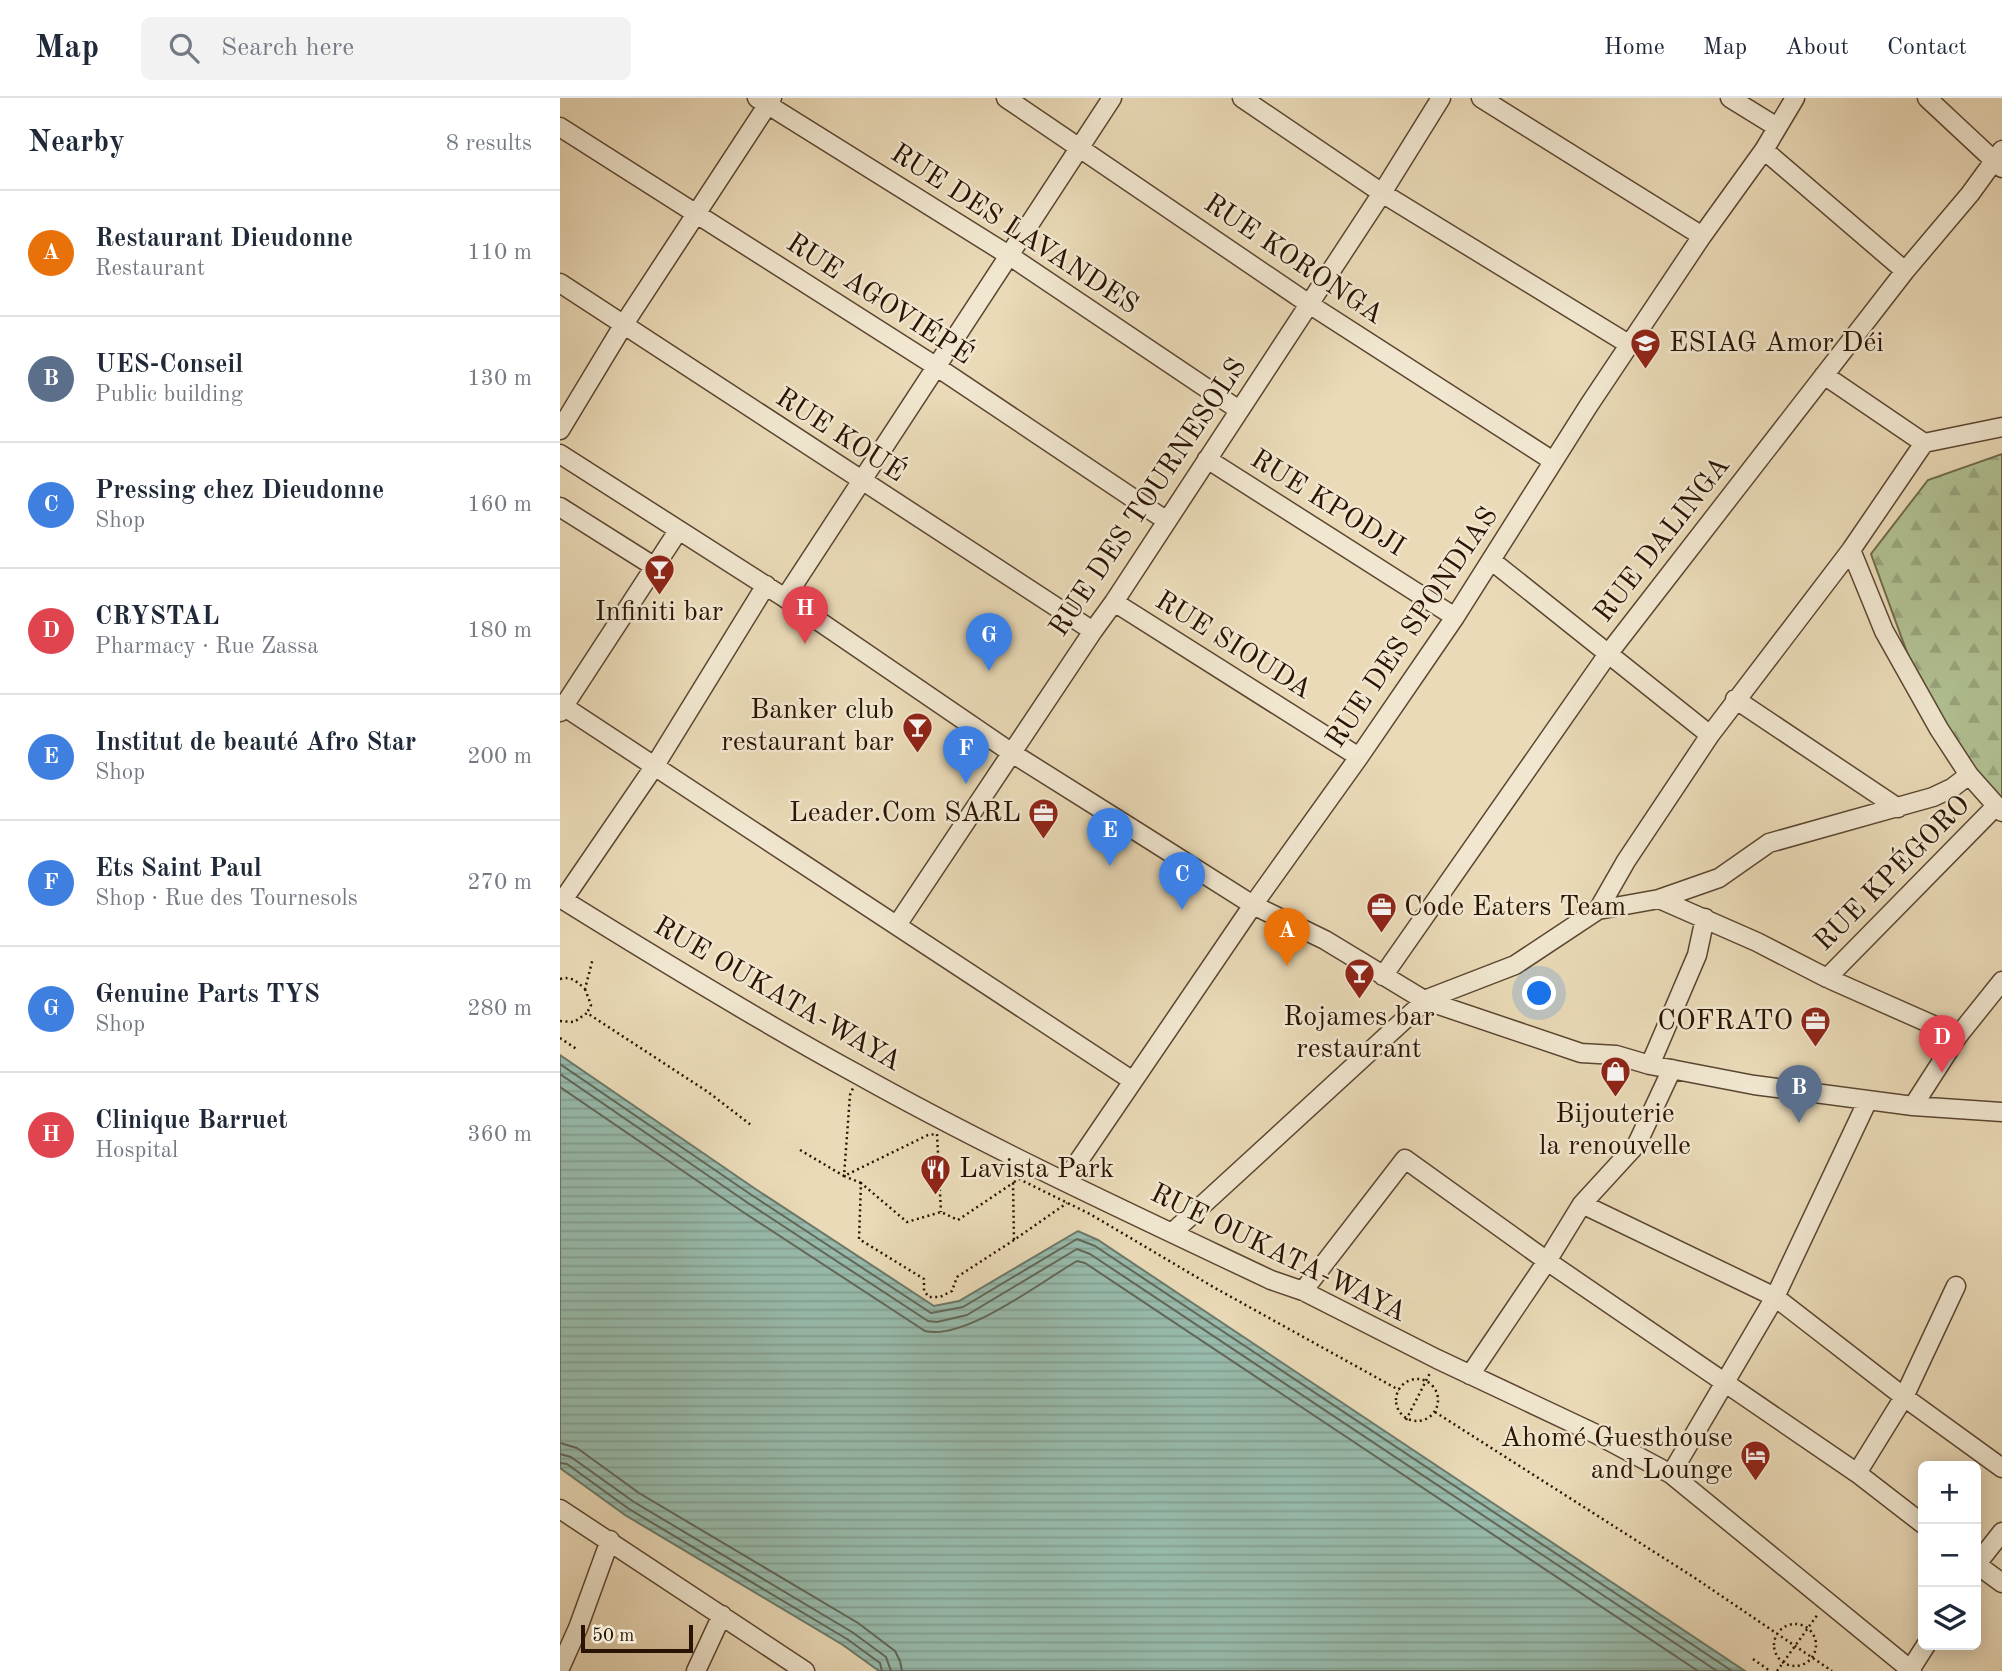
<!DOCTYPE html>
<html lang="en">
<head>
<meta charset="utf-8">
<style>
  :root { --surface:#fff; --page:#f2f2f3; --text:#1f2937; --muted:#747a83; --line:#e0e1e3; --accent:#111827 }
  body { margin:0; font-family:"Old Standard TT",serif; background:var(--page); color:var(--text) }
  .controls { position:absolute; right:21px; bottom:21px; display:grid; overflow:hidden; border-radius:10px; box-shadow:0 4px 18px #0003 }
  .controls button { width:63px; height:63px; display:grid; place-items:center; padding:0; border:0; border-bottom:2px solid var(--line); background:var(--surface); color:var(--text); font:35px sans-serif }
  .scale { position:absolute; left:21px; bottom:18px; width:112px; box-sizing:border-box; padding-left:7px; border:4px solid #2b1303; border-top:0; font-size:19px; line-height:24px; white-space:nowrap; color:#2b1303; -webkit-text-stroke:5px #f1e7d0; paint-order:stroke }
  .you { position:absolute; left:980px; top:896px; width:24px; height:24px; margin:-18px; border:5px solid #fff; border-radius:50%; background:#1a73e8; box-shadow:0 0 0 10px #1a73e833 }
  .badge { display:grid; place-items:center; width:46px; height:46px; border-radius:50%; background:var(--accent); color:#fff; font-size:23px; font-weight:700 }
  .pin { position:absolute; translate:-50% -58px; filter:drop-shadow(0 2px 4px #0008) }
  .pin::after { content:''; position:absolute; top:37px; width:24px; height:21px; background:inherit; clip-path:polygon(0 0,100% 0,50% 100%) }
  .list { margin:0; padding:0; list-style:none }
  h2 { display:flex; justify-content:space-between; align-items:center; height:91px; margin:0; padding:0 28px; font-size:30px }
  h2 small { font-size:23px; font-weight:400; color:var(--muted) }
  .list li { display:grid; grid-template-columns:46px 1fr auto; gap:21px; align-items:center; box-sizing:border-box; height:126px; padding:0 28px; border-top:2px solid var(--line) }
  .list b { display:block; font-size:26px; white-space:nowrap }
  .list p { margin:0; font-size:23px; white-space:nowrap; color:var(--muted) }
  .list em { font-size:23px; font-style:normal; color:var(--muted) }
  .icon { flex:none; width:38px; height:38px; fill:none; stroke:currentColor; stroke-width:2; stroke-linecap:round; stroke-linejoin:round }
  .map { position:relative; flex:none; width:1442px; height:1573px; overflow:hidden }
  header { display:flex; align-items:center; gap:42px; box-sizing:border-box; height:98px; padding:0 35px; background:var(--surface); border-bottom:2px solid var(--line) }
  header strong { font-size:33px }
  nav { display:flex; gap:38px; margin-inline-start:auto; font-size:24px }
  .search { width:490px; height:63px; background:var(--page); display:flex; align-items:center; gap:18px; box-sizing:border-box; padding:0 24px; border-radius:10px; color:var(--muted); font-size:26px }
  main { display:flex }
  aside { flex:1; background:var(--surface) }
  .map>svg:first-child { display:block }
  .forest { fill:url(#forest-firs); stroke:#6e6a4b; stroke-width:2 }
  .water { fill:url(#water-rules); stroke:#6c7868; stroke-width:2 }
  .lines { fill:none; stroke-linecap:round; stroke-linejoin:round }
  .shore { stroke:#626758; stroke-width:2 }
  .minor-casing { stroke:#5b4530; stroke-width:21 }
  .path { stroke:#2b1303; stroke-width:2.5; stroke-dasharray:2 3.5; stroke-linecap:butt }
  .minor { stroke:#f1e7d0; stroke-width:18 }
  .labels { text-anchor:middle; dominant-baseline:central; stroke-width:5; stroke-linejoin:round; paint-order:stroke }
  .street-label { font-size:28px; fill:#2b1303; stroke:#f1e7d0 }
  .poi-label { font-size:28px; fill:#2b1303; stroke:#f1e7d0; text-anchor:end }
</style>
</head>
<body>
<header>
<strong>Map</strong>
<div class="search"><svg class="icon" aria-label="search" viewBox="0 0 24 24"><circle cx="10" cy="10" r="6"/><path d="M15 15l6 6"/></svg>Search here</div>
<nav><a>Home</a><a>Map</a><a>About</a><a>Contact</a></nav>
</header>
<main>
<aside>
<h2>Nearby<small>8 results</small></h2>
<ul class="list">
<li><span class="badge" style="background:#e8710a">A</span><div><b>Restaurant Dieudonne</b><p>Restaurant</p></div><em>110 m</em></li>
<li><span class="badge" style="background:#5c6f8a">B</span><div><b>UES-Conseil</b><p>Public building</p></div><em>130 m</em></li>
<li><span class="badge" style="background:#3f7fe0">C</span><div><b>Pressing chez Dieudonne</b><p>Shop</p></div><em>160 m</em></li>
<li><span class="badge" style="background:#e0444e">D</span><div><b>CRYSTAL</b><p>Pharmacy · Rue Zassa</p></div><em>180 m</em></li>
<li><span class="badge" style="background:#3f7fe0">E</span><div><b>Institut de beauté Afro Star</b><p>Shop</p></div><em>200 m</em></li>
<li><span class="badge" style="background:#3f7fe0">F</span><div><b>Ets Saint Paul</b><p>Shop · Rue des Tournesols</p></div><em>270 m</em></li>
<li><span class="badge" style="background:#3f7fe0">G</span><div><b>Genuine Parts TYS</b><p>Shop</p></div><em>280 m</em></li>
<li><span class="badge" style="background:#e0444e">H</span><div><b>Clinique Barruet</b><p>Hospital</p></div><em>360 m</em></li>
</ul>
</aside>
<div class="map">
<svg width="1442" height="1573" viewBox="0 0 1442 1573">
  <defs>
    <pattern id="forest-firs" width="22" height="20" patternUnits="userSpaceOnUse" patternTransform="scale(1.75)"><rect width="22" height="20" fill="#b1c193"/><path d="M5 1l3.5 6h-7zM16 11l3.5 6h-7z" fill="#98a57d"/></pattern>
    <pattern id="water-rules" width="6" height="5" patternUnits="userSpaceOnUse" patternTransform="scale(1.75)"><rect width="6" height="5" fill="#98bbac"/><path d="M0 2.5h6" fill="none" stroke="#83a092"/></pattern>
  </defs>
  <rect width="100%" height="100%" fill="#eadab7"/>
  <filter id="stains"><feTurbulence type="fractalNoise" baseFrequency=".00286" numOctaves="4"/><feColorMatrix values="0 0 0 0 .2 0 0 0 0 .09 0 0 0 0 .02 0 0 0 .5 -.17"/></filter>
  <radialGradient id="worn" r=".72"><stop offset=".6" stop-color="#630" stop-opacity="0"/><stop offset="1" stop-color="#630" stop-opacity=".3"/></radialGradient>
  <path class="forest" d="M 1442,356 L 1442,707 L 1412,674 L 1352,568 L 1311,456 L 1368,382 Z"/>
  <path class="water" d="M 0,957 L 197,1092 L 374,1208 L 399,1203 L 518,1133 L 538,1142 L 1185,1573 L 319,1573 L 283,1547 L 65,1417 L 0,1370 Z"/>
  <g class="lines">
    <path class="shore" d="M 0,966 L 193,1098 L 371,1215 L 403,1209 L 517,1141 L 535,1148 L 1172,1573
      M 0,976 L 188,1105 L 368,1223 L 377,1224 L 407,1217 L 517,1151 L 530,1156 L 1157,1573
      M 0,989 L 183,1114 L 365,1233 C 405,1243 482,1183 517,1163 L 525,1165 L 1138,1573
      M 0,1345 L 17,1350 L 79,1395 L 298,1525 L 335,1553 L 340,1563 L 342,1573
      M 0,1356 L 11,1359 L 74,1404 L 292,1534 L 326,1559 L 331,1573
      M 0,1365 L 7,1366 L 69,1411 L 287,1541 L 320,1565 L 322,1573"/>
    <defs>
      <path id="minor" d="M 197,0 L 450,158 L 679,312
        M 446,0 L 749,206 L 993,363
        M 682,0 L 822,95 L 1070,247
        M 921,0 L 1142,138
        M 1170,0 L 1217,29
        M 1367,0 L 1442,70
        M 0,29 L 377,269 L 607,423
        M 1204,52 L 1345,173
        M 0,185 L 533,533
        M 1264,277 L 1364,345
        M 0,332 L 64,226 L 212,0
        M 1364,345 L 1442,329
        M 0,356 L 225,500 L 452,655 L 584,738 L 693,807 L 765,842 L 864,902 L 1021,955 L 1056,957 L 1090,967 L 1194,987 L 1353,1008 L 1442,1014
        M 647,361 L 895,519
        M 0,409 L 95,469
        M 1291,452 L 1324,533 L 1379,631 L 1409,677 L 1442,714
        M 932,463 L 1150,637
        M 225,500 L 552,0
        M 554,504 L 799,659
        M 1175,601 L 1338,710
        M 0,606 L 573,983
        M 0,614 L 118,433
        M 0,800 C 98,861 196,921 297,976 C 431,1051 572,1116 711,1182 L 743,1193 L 877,1261 L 1036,1336 L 1111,1376 L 1352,1573
        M 1099,801 L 1197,844 L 1267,880 L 1398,938
        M 3,802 L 94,669 L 206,487
        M 1038,812 L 1066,763 L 1150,637 L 1291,452 L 1364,345
        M 337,827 L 533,533 L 554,504 L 822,95 L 881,0
        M 823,878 L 1048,556 L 1345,173 L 1410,96 L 1442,52
        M 1267,880 L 1436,708
        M 1090,967 L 1137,857 L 1145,820
        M 1353,1008 L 1398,938 L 1442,883
        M 505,1083 L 693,807 L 799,659 L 895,519 L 1029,307 L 1142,138 L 1204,52 L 1235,0
        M 1022,1106 L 1215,1199 L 1344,1299 L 1442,1370
        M 613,1134 L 867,901 L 955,867 L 1038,812 L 1099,801 L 1159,780 L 1209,745 L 1373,699 L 1392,690 L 1409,677
        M 743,1193 L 845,1061 L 987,1163 L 1297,1375 L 1363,1426
        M 910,1277 L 987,1163 L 1022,1106 L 1077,1046 L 1112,971
        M 1297,1375 L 1344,1299 L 1396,1188
        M 1111,1376 L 1215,1199 L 1308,1002
        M 0,1411 L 245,1573
        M 1416,1466 L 1442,1485
        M 1416,1467 L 1442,1434
        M 0,1570 L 18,1530 L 50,1442
        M 1350,1572 L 1366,1547
        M 136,1573 L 162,1517"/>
    </defs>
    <use href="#minor" class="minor-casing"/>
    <path class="path" d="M 0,881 C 11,878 16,883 25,891 L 33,860
      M 25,891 L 31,907 L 27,915
      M 0,923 L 14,924 L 27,915 L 148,994 L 191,1027
      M 0,940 L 18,952
      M 240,1052 L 284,1078 L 290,997 L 293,990
      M 454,1084 L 459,1081 L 530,1116 L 655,1190 L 839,1292
      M 301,1085 L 284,1078 L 368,1037 L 377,1036 L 381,1114
      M 454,1142 L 397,1179 L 392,1193 L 380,1199 L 369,1199 L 364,1193 L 364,1181 L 299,1141 L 301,1085 L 347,1124 L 381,1114 L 398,1122 L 453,1085 L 454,1142 L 507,1105
      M836 1302a21 21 0 1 1 42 0a21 21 0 1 1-42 0Z
      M 875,1314 L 1135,1480 L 1272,1573
      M 846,1322 L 870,1275
      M1214 1547a21 21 0 1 1 42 0a21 21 0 1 1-42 0Z
      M 1193,1561 L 1210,1573
      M 1217,1573 L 1258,1516"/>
    <use href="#minor" class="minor"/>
  </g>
  <defs>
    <symbol id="university-pin" viewBox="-11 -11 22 30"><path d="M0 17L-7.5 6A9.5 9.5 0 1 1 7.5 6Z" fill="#8f2418" stroke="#f1e7d0"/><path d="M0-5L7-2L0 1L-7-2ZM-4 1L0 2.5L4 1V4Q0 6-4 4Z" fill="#fff"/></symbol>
    <symbol id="bar-pin" viewBox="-11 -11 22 30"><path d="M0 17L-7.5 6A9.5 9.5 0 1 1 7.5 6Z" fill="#8f2418" stroke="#f1e7d0"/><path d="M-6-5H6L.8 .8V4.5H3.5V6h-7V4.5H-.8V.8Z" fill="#fff"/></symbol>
    <symbol id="office-pin" viewBox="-11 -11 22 30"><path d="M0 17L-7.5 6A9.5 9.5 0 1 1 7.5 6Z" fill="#8f2418" stroke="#f1e7d0"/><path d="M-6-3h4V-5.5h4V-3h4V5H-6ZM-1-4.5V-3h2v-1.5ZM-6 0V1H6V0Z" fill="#fff"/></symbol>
    <symbol id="shop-pin" viewBox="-11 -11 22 30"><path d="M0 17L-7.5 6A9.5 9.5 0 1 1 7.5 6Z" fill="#8f2418" stroke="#f1e7d0"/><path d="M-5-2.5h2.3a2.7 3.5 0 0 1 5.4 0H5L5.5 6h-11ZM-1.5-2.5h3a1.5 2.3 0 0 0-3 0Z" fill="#fff"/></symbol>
    <symbol id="restaurant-pin" viewBox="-11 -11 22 30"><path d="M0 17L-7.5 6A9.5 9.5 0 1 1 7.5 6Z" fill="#8f2418" stroke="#f1e7d0"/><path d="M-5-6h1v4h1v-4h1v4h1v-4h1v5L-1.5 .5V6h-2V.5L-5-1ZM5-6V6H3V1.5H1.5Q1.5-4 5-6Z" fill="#fff"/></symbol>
    <symbol id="hotel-pin" viewBox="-11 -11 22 30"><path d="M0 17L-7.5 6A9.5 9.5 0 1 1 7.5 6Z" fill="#8f2418" stroke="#f1e7d0"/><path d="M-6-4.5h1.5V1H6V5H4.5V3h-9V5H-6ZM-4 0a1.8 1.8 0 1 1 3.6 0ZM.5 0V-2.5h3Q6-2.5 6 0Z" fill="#fff"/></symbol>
  </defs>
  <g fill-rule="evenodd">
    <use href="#university-pin" x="1068" y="228" width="35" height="47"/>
    <use href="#bar-pin" x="82" y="454" width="35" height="47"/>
    <use href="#bar-pin" x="340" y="612" width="35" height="47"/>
    <use href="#office-pin" x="466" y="698" width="35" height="47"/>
    <use href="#office-pin" x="804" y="792" width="35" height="47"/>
    <use href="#bar-pin" x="782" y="858" width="35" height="47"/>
    <use href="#office-pin" x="1238" y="906" width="35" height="47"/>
    <use href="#shop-pin" x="1038" y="956" width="35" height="47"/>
    <use href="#restaurant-pin" x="358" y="1054" width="35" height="47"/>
    <use href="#hotel-pin" x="1178" y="1340" width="35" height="47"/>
  </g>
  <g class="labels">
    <g class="street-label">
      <text transform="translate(454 132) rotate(33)">RUE DES LAVANDES</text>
      <text transform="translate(733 162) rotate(34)">RUE KORONGA</text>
      <text transform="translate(319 202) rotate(33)">RUE AGOVIÉPÉ</text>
      <text transform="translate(280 338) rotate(33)">RUE KOUÉ</text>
      <text transform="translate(589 400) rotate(-56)">RUE DES TOURNESOLS</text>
      <text transform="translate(767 406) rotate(32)">RUE KPODJI</text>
      <text transform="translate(1103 442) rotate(-52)">RUE DALINGA</text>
      <text transform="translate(853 530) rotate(-56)">RUE DES SPONDIAS</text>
      <text transform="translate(673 548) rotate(32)">RUE SIOUDA</text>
      <text transform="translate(1333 776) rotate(-45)">RUE KPÉGORO</text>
      <text transform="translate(217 897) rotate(30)">RUE OUKATA-WAYA</text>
      <text transform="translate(718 1156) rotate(26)">RUE OUKATA-WAYA</text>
    </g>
    <g class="poi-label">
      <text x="1109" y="246" text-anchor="start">ESIAG Amor Déi</text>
      <text x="99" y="515" text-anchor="middle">Infiniti bar</text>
      <text x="334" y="613">Banker club<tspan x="334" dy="32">restaurant bar</tspan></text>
      <text x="461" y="716">Leader.Com SARL</text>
      <text x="844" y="810" text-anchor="start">Code Eaters Team</text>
      <text x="799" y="920" text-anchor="middle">Rojames bar<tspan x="799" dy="32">restaurant</tspan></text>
      <text x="1233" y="924">COFRATO</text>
      <text x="1055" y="1017" text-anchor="middle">Bijouterie<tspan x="1055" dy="32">la renouvelle</tspan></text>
      <text x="399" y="1072" text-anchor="start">Lavista Park</text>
      <text x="1173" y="1341">Ahomé Guesthouse<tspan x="1173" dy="32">and Lounge</tspan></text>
    </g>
  </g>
  <rect width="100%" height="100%" filter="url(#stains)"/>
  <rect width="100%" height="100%" fill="url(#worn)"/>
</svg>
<div class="controls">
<button>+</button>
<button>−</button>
<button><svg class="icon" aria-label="layers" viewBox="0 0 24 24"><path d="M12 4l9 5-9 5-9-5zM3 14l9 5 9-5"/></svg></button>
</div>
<div class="scale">50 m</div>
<div class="you"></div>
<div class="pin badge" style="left:727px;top:868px;background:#e8710a">A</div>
<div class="pin badge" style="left:1239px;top:1025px;background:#5c6f8a">B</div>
<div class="pin badge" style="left:622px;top:812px;background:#3f7fe0">C</div>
<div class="pin badge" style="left:1382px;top:975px;background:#e0444e">D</div>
<div class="pin badge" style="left:550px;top:768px;background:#3f7fe0">E</div>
<div class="pin badge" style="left:406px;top:686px;background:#3f7fe0">F</div>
<div class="pin badge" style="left:429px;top:573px;background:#3f7fe0">G</div>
<div class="pin badge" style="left:245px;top:546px;background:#e0444e">H</div>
</div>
</main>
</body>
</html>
